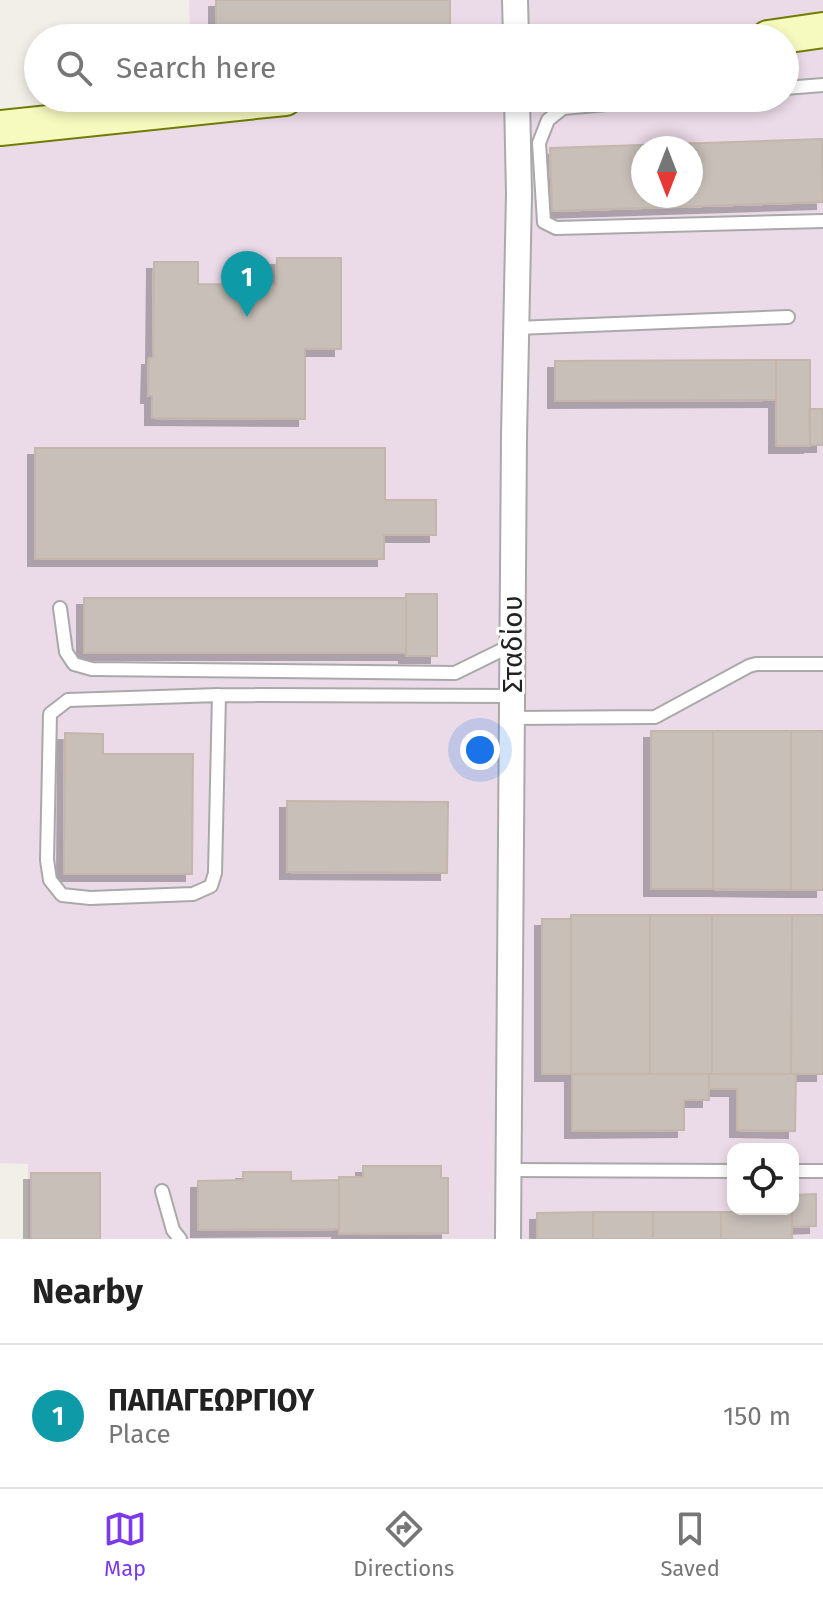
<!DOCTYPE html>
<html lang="en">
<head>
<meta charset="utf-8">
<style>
  :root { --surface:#fff; --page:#f2f2f2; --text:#222; --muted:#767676; --line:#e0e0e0; --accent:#7c3aed }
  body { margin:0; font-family:"Fira Sans",sans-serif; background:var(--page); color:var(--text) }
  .controls { position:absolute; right:24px; bottom:24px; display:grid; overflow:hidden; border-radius:16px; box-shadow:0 4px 12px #0003 }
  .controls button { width:72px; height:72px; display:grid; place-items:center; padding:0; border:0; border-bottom:2px solid var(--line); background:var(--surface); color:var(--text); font:40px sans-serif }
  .compass { position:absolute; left:631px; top:136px; width:72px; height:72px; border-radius:50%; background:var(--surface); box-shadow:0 4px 12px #0003; rotate:180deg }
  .you { position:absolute; left:480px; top:750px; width:28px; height:28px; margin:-20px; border:6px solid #fff; border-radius:50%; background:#1a73e8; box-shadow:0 0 0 12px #1a73e833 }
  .badge { display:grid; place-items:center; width:52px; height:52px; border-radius:50%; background:var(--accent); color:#fff; font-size:26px; font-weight:700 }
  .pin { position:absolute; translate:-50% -66px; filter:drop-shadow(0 2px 4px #0008) }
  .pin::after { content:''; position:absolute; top:42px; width:28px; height:24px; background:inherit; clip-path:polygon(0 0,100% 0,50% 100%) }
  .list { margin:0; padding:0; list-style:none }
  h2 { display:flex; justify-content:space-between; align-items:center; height:104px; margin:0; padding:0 32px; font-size:34px }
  h2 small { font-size:26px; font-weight:400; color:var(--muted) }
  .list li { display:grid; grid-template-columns:52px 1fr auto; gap:24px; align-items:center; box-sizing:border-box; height:144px; padding:0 32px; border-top:2px solid var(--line) }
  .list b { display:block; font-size:30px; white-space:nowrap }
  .list p { margin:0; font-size:26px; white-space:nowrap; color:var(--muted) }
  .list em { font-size:26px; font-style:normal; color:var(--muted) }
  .icon { flex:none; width:44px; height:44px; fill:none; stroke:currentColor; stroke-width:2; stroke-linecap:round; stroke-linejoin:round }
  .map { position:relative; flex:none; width:823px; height:1239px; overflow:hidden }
  .search { position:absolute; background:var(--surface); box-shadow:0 4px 12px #0003; left:24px; right:24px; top:24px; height:88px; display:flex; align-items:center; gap:20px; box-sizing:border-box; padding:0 28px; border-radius:44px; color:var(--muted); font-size:30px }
  .sheet { height:248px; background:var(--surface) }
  nav { display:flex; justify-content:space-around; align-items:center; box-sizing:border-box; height:112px; border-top:2px solid var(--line); background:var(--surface); font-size:22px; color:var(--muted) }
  nav a { display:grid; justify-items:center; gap:4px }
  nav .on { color:var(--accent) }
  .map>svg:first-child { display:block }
  .industrial { fill:#ebdbe8; fill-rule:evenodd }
  .building { fill:#c7bfb8; stroke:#c4b6ab; stroke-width:2; fill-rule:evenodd; filter:url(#shadow) }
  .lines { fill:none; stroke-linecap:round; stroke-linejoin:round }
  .lane-casing { stroke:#a9a9a9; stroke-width:16 }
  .street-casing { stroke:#a9a9a9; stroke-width:28 }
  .secondary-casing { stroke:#707d05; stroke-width:38 }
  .lane { stroke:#fff; stroke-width:12 }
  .street { stroke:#fff; stroke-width:24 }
  .secondary { stroke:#f7fabf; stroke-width:34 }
  .labels { text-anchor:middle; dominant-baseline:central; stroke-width:6; stroke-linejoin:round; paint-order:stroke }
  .street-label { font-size:28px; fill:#222; stroke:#fff }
</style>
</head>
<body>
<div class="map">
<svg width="823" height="1239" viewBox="0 0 823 1239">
  <defs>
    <filter id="shadow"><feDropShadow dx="-7" dy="7" stdDeviation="0" flood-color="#0004"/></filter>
  </defs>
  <rect width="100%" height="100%" fill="#f2efe9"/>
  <path class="industrial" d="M 189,0 L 823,0 L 823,1239 L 28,1239 L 28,1164 L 0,1163 L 0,139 L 162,98 L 785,98 L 785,38 L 190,38 ZM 643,148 L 691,148 L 691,196 L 643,196 ZM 733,1149 L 793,1149 L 793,1209 L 733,1209 Z"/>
  <path class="building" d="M 216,0 L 450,0 L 450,36 L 216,38 Z
    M 822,139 L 823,202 L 552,211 L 550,148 ZM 643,148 L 691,148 L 691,196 L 643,196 Z
    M 277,258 L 341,258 L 341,349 L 305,349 L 305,419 L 152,418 L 152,396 L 148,396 L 149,358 L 153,358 L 154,262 L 198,262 L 198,284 L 276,285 Z
    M 776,360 L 810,360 L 810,446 L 776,446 Z
    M 776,360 L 776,400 L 555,401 L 555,361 Z
    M 809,409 L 823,409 L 823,445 L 810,445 Z
    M 35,448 L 385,448 L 385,500 L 436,500 L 436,535 L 384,535 L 384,559 L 35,559 Z
    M 406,594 L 437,594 L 437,656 L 406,656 Z
    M 84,598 L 406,598 L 406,653 L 84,653 Z
    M 651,731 L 713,731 L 713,889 L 651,889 Z
    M 713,731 L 791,731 L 791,890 L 713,889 Z
    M 791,731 L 823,731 L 823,890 L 791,890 Z
    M 65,733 L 103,734 L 103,754 L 193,754 L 192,874 L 64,874 Z
    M 287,801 L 448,802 L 447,873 L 287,872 Z
    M 571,915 L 650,915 L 650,1074 L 571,1074 Z
    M 650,915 L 712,915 L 712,1074 L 650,1074 Z
    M 712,915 L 792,915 L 791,1074 L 712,1074 Z
    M 792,915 L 823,915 L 823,1074 L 791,1074 Z
    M 542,919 L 571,919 L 571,1074 L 542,1074 Z
    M 572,1074 L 709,1074 L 709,1100 L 684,1100 L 684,1130 L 572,1131 Z
    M 709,1074 L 796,1074 L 795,1131 L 737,1130 L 737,1089 L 709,1089 Z
    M 363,1166 L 441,1166 L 441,1178 L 448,1178 L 448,1233 L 339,1234 L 339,1177 L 363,1177 Z
    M 243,1172 L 291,1172 L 291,1181 L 339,1180 L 339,1229 L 198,1230 L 198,1181 L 243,1180 Z
    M 31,1173 L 100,1173 L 100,1239 L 31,1239 Z
    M 816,1194 L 816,1226 L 792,1227 L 793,1195 Z
    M 593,1212 L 593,1239 L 537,1239 L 537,1213 Z
    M 593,1212 L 653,1212 L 653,1239 L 593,1239 Z
    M 653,1212 L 721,1212 L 721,1239 L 653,1239 Z
    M 721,1212 L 792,1212 L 792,1239 L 721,1239 Z"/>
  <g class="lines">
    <defs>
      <path id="lane" d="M 785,88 L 823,85
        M 672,98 L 563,108 L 548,120 L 539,143 L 544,222 L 556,228 L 823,221
        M 516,328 L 788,317
        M 60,608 L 66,652 L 74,664 L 92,669 L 455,673 L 512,645
        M 219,695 L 215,873 L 211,886 L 193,894 L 90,898 L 62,895 L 50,880 L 47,860 L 50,714 L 68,700 L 219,695 L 512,696
        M 512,718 L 655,717 L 749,666 L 756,664 L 823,664
        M 509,1170 L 733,1171
        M 793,1171 L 823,1171
        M 162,1191 L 173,1230 L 180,1239"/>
      <path id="street" d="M 515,0 L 516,38
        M 508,1239 L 514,436 L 519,194 L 517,98"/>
      <path id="secondary" d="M 768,38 L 823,30
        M 0,128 L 285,98"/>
    </defs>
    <use href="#lane" class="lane-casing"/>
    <use href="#street" class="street-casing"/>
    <use href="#secondary" class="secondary-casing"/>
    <use href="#lane" class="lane"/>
    <use href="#street" class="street"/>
    <use href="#secondary" class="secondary"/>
  </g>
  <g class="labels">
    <g class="street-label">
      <text transform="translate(512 644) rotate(-90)">Σταδίου</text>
    </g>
  </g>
</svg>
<div class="controls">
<button><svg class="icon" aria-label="locate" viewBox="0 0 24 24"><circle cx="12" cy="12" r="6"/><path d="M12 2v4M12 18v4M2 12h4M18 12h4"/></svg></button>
</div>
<svg class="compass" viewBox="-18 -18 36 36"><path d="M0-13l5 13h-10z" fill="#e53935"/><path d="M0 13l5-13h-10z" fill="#767676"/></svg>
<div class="you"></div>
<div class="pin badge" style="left:247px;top:317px;background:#0f9aa8">1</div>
<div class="search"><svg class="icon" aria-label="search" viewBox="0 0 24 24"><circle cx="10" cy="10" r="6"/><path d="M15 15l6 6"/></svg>Search here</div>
</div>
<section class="sheet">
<h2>Nearby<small></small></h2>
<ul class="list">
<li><span class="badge" style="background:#0f9aa8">1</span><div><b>ΠΑΠΑΓΕΩΡΓΙΟΥ</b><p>Place</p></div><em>150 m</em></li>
</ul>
</section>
<nav>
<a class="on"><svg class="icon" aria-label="map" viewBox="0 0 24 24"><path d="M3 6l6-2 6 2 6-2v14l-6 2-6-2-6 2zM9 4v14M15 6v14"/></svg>Map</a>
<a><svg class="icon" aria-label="directions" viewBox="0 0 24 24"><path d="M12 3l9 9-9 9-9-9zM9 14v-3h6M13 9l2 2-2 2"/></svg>Directions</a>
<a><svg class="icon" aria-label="saved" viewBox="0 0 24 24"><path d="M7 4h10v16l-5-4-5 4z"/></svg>Saved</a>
</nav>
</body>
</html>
